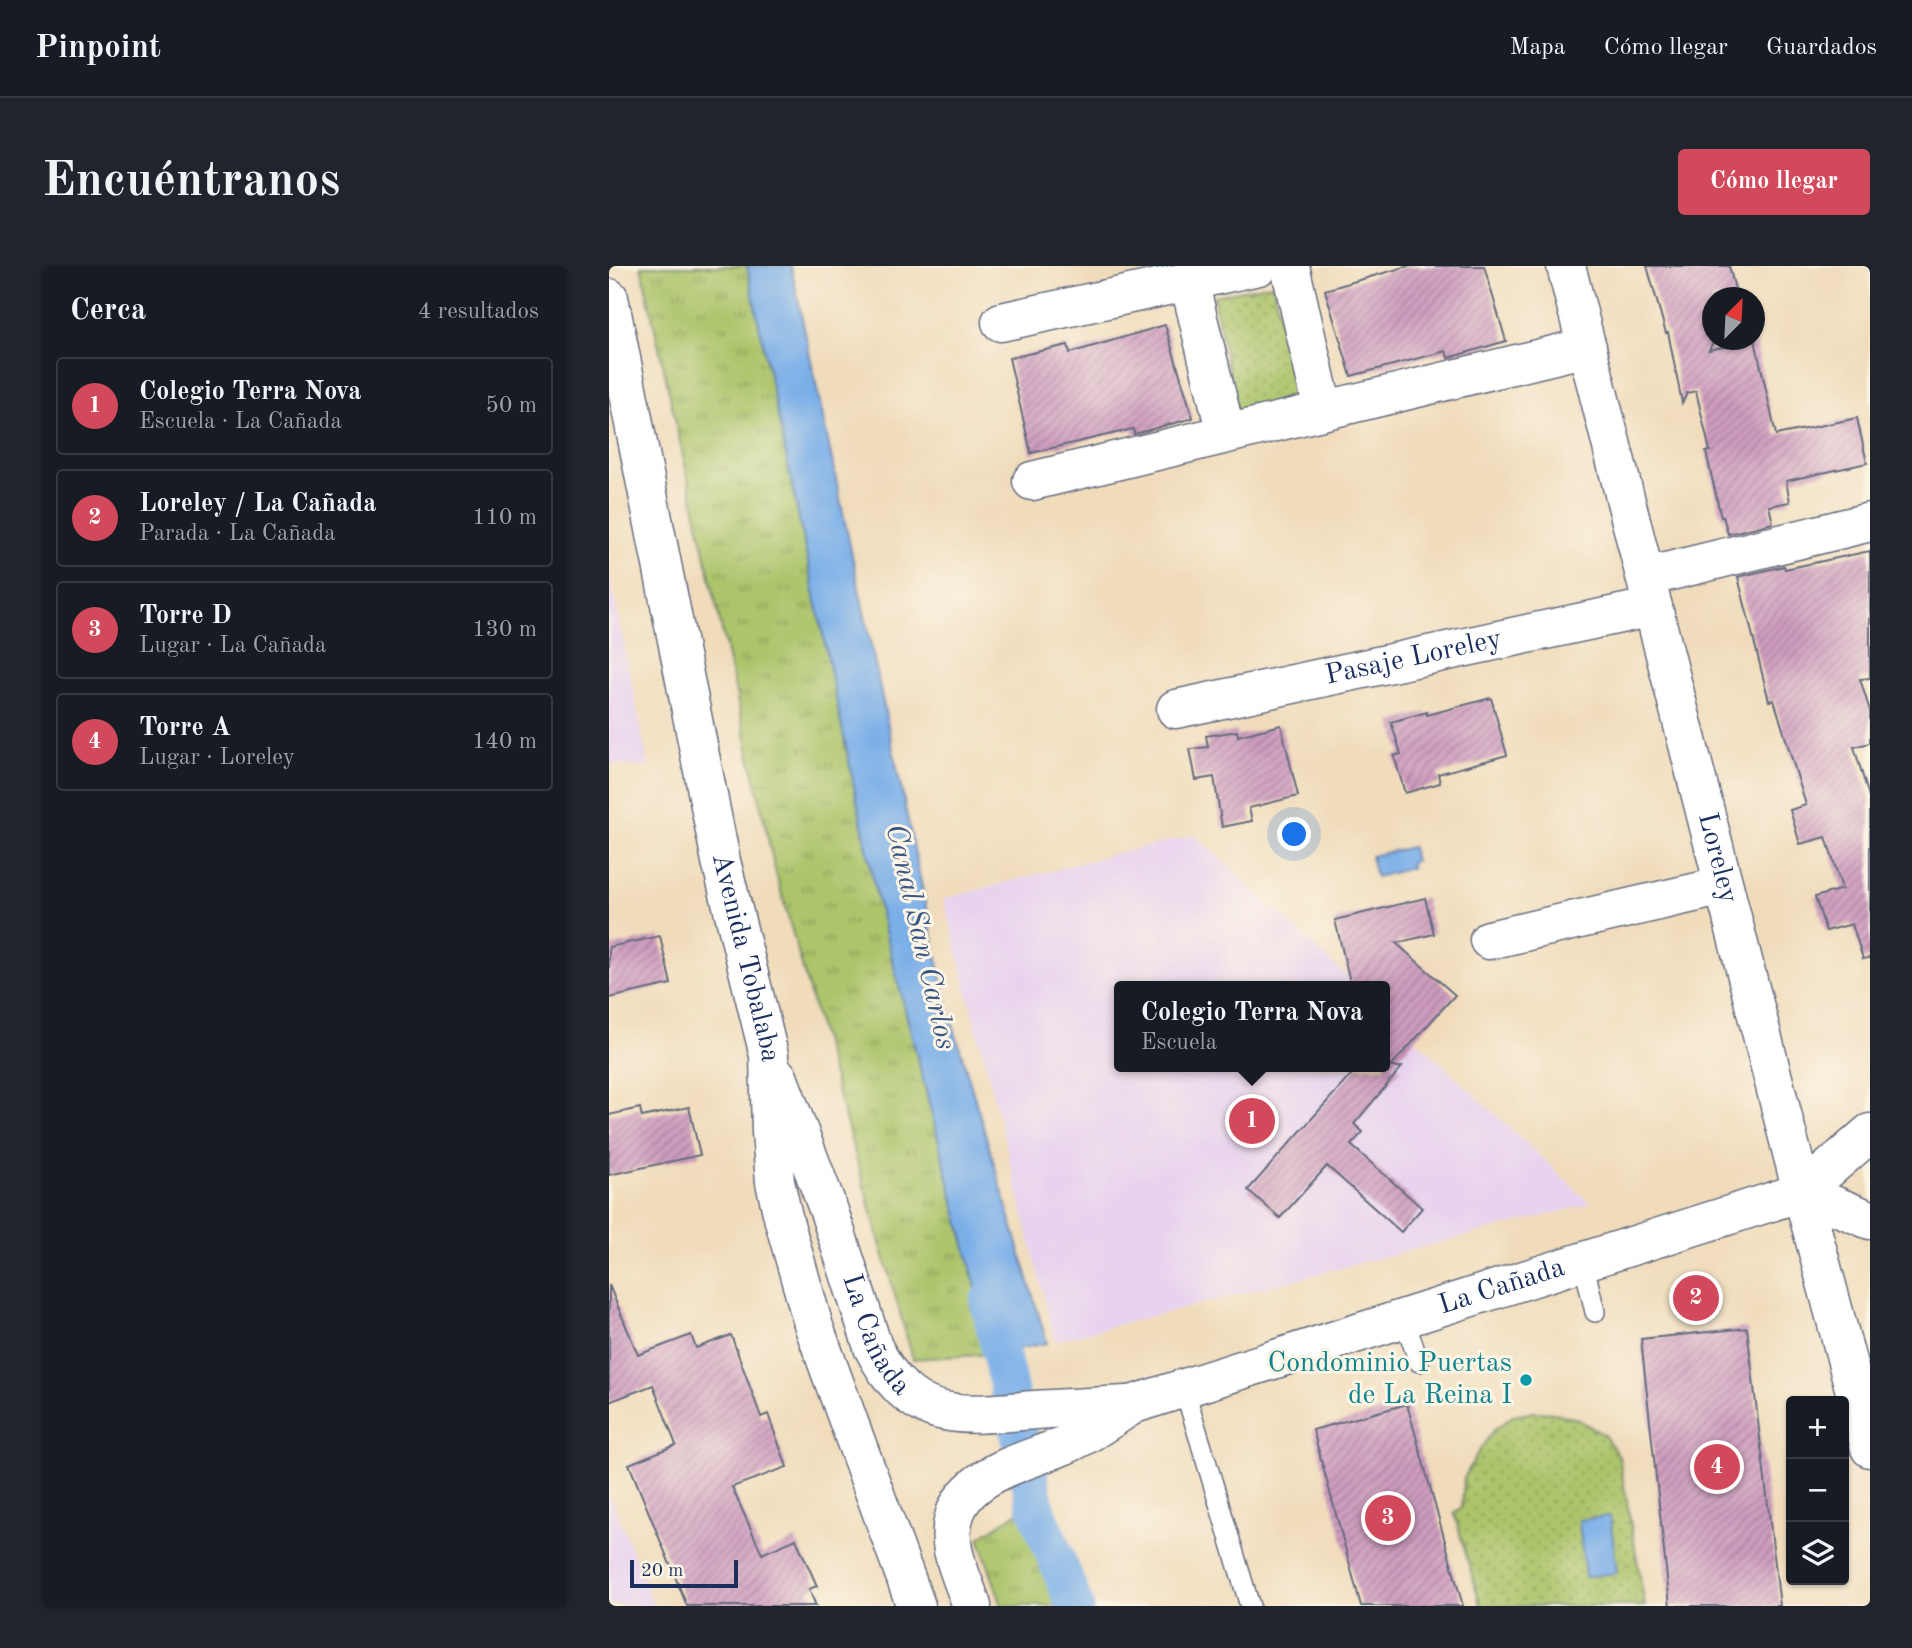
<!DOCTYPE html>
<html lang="es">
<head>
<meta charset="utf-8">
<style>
  :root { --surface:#171b24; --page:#20242c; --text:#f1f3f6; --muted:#9ea1a6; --line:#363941; --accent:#d1495b }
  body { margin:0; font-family:"Old Standard TT",serif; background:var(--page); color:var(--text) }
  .controls { position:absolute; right:21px; bottom:21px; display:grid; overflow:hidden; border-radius:7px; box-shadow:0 2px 5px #0004 }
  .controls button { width:63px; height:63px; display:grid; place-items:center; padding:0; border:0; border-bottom:2px solid var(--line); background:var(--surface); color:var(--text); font:35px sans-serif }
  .compass { position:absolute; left:1093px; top:21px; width:63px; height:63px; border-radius:50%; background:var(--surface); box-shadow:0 2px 5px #0004; rotate:24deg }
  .scale { position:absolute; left:21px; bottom:18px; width:108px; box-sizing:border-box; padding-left:7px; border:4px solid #1b2f5e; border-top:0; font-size:19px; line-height:24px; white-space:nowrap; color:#1b2f5e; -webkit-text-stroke:5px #fcf5e5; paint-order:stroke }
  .you { position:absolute; left:686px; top:569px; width:24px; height:24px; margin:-18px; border:5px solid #fff; border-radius:50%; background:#1a73e8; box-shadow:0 0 0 10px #1a73e833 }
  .badge { display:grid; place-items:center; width:46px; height:46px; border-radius:50%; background:var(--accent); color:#fff; font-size:23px; font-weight:700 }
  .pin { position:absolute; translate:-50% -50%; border:4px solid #fff; box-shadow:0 2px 7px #0006 }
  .popup { position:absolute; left:505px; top:715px; width:276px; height:91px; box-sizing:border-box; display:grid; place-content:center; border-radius:7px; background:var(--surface); filter:drop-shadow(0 2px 5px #0005); font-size:23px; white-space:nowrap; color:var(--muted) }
  .popup b { font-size:26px; color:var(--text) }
  .popup::after { content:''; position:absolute; left:50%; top:100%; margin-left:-14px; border:14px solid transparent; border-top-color:var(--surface) }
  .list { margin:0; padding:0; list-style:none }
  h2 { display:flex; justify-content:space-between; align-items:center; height:91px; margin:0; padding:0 28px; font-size:30px }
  h2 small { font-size:23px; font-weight:400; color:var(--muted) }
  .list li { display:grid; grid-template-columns:46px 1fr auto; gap:21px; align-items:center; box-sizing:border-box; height:98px; margin:0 14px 14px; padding:0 14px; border:2px solid var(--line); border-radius:7px }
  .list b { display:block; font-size:26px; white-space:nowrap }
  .list p { margin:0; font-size:23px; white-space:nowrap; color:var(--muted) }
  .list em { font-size:23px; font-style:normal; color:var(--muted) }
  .icon { flex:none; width:38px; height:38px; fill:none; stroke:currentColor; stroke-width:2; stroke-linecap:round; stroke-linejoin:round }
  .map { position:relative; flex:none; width:1261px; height:1340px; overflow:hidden; border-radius:7px }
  header { display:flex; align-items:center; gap:42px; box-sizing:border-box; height:98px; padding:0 35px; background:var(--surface); border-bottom:2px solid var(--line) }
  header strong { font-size:33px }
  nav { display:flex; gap:38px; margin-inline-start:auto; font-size:24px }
  .intro { display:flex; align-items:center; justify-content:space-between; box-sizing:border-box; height:168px; padding:0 42px }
  h1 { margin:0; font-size:49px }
  .button { padding:18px 32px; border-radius:7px; background:var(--accent); color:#fff; font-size:24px; font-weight:700 }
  main { display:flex; gap:42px; padding:0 42px }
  aside { flex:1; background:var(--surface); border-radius:7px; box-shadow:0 2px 5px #0004 }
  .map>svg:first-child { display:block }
  .built { fill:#e7d2ef }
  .grass { fill:url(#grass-dots); stroke:#647a64; stroke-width:2 }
  .park { fill:url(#park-tufts); stroke:#647a64; stroke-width:2 }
  .water { fill:#7aafe8; stroke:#4a6fa3; stroke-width:2 }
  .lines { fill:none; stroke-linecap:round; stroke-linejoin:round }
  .canal { stroke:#7aafe8; stroke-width:38 }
  .building { fill:url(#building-hatch) }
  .lane-casing { stroke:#666c7f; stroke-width:22 }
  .street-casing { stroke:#666c7f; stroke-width:41 }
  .secondary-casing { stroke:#666c7f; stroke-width:41 }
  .lane { stroke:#fff; stroke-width:19 }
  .street { stroke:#fff; stroke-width:38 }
  .secondary { stroke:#fff; stroke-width:38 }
  .culture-dot { fill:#0f9aa8; stroke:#fcf5e5; stroke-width:2.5 }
  .labels { text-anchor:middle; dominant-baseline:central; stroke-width:6; stroke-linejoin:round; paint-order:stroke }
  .street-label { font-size:28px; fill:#1b2f5e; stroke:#fcf5e5 }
  .culture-label { font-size:28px; fill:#0d838f; stroke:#fcf5e5; text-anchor:end }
  .water-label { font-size:30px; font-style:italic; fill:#385587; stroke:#fcf5e5 }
</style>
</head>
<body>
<header>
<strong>Pinpoint</strong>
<nav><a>Mapa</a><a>Cómo llegar</a><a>Guardados</a></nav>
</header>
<div class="intro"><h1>Encuéntranos</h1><a class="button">Cómo llegar</a></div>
<main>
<aside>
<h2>Cerca<small>4 resultados</small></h2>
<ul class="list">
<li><span class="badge">1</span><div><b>Colegio Terra Nova</b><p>Escuela · La Cañada</p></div><em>50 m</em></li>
<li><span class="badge">2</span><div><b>Loreley / La Cañada</b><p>Parada · La Cañada</p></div><em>110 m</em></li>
<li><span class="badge">3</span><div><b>Torre D</b><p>Lugar · La Cañada</p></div><em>130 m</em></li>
<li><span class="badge">4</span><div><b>Torre A</b><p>Lugar · Loreley</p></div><em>140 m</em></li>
</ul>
</aside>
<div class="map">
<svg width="1261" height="1340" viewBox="0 0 1261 1340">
  <defs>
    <pattern id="grass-dots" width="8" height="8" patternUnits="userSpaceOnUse" patternTransform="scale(1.75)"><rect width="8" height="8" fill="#acc46a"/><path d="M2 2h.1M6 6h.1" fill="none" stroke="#8ba05a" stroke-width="1.8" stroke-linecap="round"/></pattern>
    <pattern id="park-tufts" width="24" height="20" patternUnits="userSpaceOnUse" patternTransform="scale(1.75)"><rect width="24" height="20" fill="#acc46a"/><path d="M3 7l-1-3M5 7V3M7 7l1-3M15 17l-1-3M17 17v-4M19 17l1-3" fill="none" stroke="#8ba05a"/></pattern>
    <pattern id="building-hatch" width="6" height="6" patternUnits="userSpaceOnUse" patternTransform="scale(1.75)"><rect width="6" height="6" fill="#cf9cbe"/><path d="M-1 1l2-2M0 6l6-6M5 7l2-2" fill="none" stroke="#a7809e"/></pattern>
  </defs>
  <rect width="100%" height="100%" fill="#fcf5e5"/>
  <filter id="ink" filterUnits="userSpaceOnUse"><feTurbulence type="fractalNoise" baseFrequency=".0143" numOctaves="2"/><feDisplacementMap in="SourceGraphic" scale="14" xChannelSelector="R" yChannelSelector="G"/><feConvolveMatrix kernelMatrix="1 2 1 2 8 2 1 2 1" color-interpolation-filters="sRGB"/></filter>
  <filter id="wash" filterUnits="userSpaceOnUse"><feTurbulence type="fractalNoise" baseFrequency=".00686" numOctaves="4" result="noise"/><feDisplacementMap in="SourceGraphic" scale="28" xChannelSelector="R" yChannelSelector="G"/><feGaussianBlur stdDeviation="1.57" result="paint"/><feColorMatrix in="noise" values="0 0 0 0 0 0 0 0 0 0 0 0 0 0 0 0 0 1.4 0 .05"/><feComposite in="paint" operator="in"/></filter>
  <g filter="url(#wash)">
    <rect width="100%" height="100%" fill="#f0dcbb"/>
    <path class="built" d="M 0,307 L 40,502 L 0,498 Z
      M 586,569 L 748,720 L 510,720 L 510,801 L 776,801 L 806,773 L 982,938 L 446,1075 L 335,633 L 497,590 Z
      M 0,1227 L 45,1340 L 0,1338 Z"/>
    <path class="grass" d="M 664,18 L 688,139 L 629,151 L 604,30 Z
      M 926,1146 L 946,1147 L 968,1153 L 995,1169 L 1010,1190 L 1036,1340 L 872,1340 L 845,1247 L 853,1241 L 855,1212 L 870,1185 L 885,1164 L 904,1150 Z"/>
    <path class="park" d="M 32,0 L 138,0 L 270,641 L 384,1088 L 304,1093 L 167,608 Z
      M 411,1245 L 447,1340 L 393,1340 L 370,1272 Z"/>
    <path class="water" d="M 138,0 L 182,0 L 337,735 L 438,1077 L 384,1088 L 270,641 Z
      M 803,581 L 806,595 L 801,597 L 802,602 L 767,611 L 762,590 Z
      M 441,1240 L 480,1340 L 447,1340 L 411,1245 Z
      M 1001,1250 L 1008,1307 L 976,1311 L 970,1254 Z"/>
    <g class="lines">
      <path class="canal" d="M 380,1036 L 427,1242 L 466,1340"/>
    </g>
    <g id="blocks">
      <path class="building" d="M 799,0 L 875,0 L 897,75 L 839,92 L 837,85 L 742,110 L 716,24 Z
        M 1038,0 L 1120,0 L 1127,27 L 1125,32 L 1103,32 L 1105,74 L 1100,84 L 1146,74 L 1167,169 L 1248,152 L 1258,197 L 1177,215 L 1181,236 L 1160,240 L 1164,257 L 1119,268 L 1114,250 L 1112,251 L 1097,186 L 1101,185 L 1087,125 L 1078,127 L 1073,137 L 1059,66 L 1057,67 Z
        M 556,59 L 584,152 L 525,168 L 524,163 L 422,187 L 400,92 L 459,79 L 461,87 Z
        M 1261,285 L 1261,412 L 1251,413 L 1261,445 L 1261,477 L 1245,481 L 1261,534 L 1261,692 L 1254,693 L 1243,658 L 1217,665 L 1206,631 L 1233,623 L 1217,571 L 1191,578 L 1181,544 L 1197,539 L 1165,434 L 1160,435 L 1129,311 L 1175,300 L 1176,303 Z
        M 882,432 L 898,489 L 829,508 L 831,517 L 796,527 L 785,490 L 792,488 L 782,456 L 818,446 L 818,449 Z
        M 672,459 L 689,530 L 640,542 L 643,555 L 613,561 L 605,511 L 587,514 L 581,483 L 599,481 L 597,470 L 628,465 L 629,470 Z
        M 816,632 L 825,668 L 787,677 L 846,729 L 781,801 L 793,801 L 745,858 L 754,866 L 742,879 L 813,942 L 792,966 L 718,900 L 671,952 L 639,924 L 749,801 L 776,801 L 776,720 L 742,720 L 726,654 Z
        M 51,670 L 62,718 L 0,732 L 0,681 Z
        M 80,841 L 91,889 L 0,909 L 0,849 L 31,842 L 33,851 Z
        M 0,1019 L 29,1089 L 82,1069 L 87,1082 L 122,1069 L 152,1151 L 159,1148 L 178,1201 L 123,1221 L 153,1288 L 187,1273 L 208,1320 L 200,1323 L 207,1340 L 78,1340 L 20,1198 L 67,1179 L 44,1119 L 0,1136 Z
        M 1138,1062 L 1171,1340 L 1061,1340 L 1032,1073 Z
        M 798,1138 L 854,1340 L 752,1340 L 704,1164 Z"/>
    </g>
  </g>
  <g filter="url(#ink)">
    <use href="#blocks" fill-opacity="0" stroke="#666c7f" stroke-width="2"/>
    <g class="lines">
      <defs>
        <path id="lane" d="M 974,995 L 986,1046
          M 795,1053 L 810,1096
          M 575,1122 L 641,1340"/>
        <g id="street">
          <path d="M 681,0 L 714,144"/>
          <path d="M 580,15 L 617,168"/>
          <path d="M 392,56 L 650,0"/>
          <path d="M 423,215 L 978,81"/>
          <path d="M 1037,311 L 1261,256"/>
          <path id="s1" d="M 567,443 L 1044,341"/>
          <path d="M 880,674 L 1115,620"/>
        </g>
        <g id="secondary">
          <path id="s2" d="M 957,0 L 1193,926 L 1261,1182"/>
          <path id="s3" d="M 0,32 L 112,595 L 160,789 L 162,866 L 166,916 L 175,955 L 205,1061 L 307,1340"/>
          <path id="s4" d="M 169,811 L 220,945 L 264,1081 C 303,1159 349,1150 425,1144 C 456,1142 486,1141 517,1139"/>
          <path d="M 1193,926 L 1261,867"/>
          <path id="s5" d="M 363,1340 C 357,1322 348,1303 344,1284 C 332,1214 402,1201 451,1181 C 477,1171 502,1152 525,1138 L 1193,926 L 1261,954"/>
        </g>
      </defs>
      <use href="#lane" class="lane-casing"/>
      <use href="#street" class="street-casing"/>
      <use href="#secondary" class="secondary-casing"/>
      <use href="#lane" class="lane"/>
      <use href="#street" class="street"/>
      <use href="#secondary" class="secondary"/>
    </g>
  </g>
  <circle class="culture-dot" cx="917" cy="1114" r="7"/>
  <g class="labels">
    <g class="street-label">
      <text stroke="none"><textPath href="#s1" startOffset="243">Pasaje Loreley</textPath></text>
      <text stroke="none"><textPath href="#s2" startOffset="611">Loreley</textPath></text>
      <text stroke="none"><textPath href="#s3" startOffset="674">Avenida Tobalaba</textPath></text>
      <text stroke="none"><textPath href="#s5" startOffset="696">La Cañada</textPath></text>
      <text stroke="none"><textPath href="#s4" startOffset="276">La Cañada</textPath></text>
    </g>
    <g class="culture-label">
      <text x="903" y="1098">Condominio Puertas<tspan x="903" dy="32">de La Reina I</tspan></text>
    </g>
    <g class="water-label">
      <text transform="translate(311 671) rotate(77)">Canal San Carlos</text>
    </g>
  </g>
</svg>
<div class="controls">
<button>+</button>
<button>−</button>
<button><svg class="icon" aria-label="layers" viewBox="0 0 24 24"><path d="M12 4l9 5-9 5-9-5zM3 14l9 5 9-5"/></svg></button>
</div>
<svg class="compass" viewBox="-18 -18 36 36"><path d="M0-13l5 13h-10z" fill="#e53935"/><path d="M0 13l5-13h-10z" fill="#9ea1a6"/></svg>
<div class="scale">20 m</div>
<div class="you"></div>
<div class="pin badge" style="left:643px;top:855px">1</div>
<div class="popup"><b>Colegio Terra Nova</b>Escuela</div>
<div class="pin badge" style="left:1087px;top:1032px">2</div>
<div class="pin badge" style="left:779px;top:1252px">3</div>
<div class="pin badge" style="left:1108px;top:1201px">4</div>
</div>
</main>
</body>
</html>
